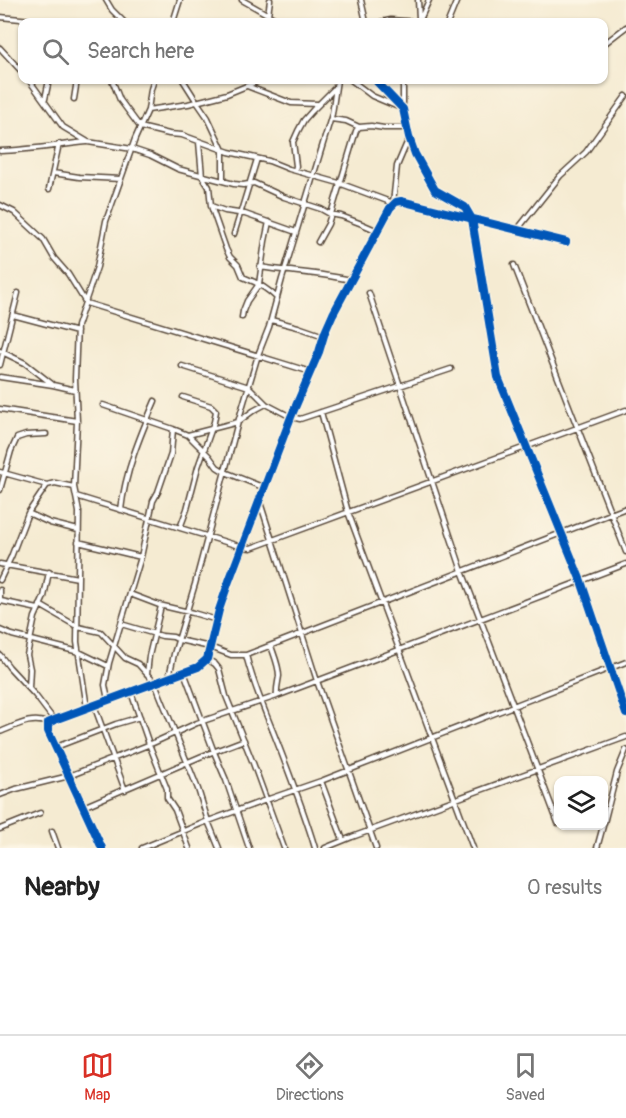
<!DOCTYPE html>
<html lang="en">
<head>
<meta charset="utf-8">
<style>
  :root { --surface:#fff; --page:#f6f6f6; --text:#222; --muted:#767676; --line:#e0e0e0; --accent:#d93025 }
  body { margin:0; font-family:Pangolin,sans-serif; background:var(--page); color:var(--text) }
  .controls { position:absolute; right:18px; bottom:18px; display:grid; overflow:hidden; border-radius:12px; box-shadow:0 2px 4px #0004 }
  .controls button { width:54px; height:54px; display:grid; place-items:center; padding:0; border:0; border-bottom:2px solid var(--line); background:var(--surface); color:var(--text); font:30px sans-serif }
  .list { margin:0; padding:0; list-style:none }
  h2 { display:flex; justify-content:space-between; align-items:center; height:78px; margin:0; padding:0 24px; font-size:26px }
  h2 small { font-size:20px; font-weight:400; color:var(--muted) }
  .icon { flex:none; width:33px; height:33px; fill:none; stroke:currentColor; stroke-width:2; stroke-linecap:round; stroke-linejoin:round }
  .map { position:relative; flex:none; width:626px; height:848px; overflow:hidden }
  .search { position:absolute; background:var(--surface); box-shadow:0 2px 4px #0004; left:18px; right:18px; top:18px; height:66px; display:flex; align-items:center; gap:15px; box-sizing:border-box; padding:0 21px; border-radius:12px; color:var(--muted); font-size:22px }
  .sheet { height:186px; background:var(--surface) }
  nav { display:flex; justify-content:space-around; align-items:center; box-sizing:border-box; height:84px; border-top:2px solid var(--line); background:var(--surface); font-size:16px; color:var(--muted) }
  nav a { display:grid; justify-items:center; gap:3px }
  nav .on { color:var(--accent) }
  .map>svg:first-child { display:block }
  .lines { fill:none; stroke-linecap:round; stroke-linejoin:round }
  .minor-casing { stroke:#574739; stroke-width:7 }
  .tertiary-casing { stroke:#574739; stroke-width:8 }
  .minor { stroke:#fff; stroke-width:4 }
  .tertiary { stroke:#fff; stroke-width:4.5 }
  .cycleway-casing { stroke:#fcf5e5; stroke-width:11 }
  .cycleway { stroke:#0057b8; stroke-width:8 }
</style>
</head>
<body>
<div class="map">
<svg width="626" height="848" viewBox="0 0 626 848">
  <rect width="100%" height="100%" fill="#fcf5e5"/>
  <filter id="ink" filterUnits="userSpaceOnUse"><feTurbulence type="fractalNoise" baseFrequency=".0167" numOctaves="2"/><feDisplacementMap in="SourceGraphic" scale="12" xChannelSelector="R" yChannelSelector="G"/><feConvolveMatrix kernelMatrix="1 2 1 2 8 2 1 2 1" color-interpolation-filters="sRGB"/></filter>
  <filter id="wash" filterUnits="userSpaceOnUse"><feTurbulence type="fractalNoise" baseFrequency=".008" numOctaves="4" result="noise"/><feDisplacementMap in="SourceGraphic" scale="24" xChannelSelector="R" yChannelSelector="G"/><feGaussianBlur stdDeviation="1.35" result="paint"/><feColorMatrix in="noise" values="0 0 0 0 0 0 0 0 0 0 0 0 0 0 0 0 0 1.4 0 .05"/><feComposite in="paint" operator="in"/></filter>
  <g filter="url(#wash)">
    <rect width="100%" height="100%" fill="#f5ebd2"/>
  </g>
  <g filter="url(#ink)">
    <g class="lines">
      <defs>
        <path id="minor" d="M 106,0 L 112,10 L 124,22
          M 242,0 L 281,22
          M 361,0 L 366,22
          M 418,0 L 419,19
          M 268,15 L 270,0
          M 0,17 L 52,22
          M 173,22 L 180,0
          M 381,22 L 391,20 L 418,22
          M 419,22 L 429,0
          M 448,22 L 457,0
          M 604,44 L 626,27
          M 0,48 L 22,72
          M 29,80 L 63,127 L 88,142 L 132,149 L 150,155 L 178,169 L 234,184 L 243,185 L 254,183 L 284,197 L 321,209 L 330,214 L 341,216 L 362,224 L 378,231
          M 112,80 L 120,100 L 140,127 L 169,134 L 182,135 L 229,152 L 269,161 L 289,169 L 339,183 L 393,203 L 397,166 L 409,138
          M 183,80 L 197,102 L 208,118 L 223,150 L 223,180
          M 351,80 L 372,96 L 403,109 L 403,80
          M 376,80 L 377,82 L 403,109 L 409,137 L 415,154 L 435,190 L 465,207 L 472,219 L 498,377 L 581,581 L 626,714
          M 247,86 L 291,103 L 317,104
          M 45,99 L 49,80
          M 74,99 L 77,80
          M 148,110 L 188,104 L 227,94 L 261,80
          M 331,119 L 346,121 L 359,127 L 371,126 L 384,128 L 407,128
          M 199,142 L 202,176 L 209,187 L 211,206 L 226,249 L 230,257 L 238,265 L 243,277 C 256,282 267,288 277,298
          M 0,151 C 29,150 58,145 87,142
          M 295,170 L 296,166 L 293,142 L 298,131 L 304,120 L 312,111 L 334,89
          M 53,173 L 79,177 L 121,179
          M 49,189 L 59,144
          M 0,205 L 14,212 L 43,239 L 54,258 L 68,274 L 86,303 L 311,372
          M 211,206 L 225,211 L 245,214 L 296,232
          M 234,234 L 257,159
          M 318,242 L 328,224 L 356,131 L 359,127
          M 566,242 L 517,230 L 560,176 L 586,152 L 626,96
          M 514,265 L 626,552
          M 260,267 C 291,272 321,273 351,280
          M 369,293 L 462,571 L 558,823
          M 13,315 L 77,332
          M 242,317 L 243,311 L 247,301 L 259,284 L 265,241 L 269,222
          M 271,320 L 298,327 L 324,336
          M 0,351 L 25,363 L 52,384
          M 0,365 L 18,293
          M 182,366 L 249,387 L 266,404 L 291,417 L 300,419 L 451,369
          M 0,377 L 53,385 L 75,390
          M 103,405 L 173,429 L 188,435 L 209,456 L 217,467 L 225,472 L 265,488
          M 0,409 L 77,421
          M 321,412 L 348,512 L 473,848
          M 188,435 L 238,422 L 253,411 L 266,404
          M 0,472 L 47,485
          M 0,490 L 11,451 L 17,438 L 26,435 L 46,434
          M 76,496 L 242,547 L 251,548 L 626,410
          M 260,502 L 317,681 L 376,848
          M 121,510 C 125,472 140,436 155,401
          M 28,513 L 50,523 L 78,530
          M 180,528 L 187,509 L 198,467 L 214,422 L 216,411 L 211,406 L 183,397
          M 78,542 L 141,557
          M 0,564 L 78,578
          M 0,580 L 11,557 L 28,513 L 47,485 L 55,483 L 74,487
          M 0,590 L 0,602
          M 130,594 L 159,605 L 193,613 L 217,620
          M 1,601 L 38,609
          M 40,605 L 78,627 L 101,632 L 125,658 L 138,664 L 155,683 L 198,789 L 208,821 L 219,848
          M 121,624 L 162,636 L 173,637 L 179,640 L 210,647 L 231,655 L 246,655 L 626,508
          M 0,630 L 12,635 L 79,652 L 108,666
          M 271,646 C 274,655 279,666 279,676 C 278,683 276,689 277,696
          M 0,655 L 9,667 L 35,695 L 54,720
          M 246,655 C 253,684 265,711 276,739 C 290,775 304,811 315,848
          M 207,659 L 215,664 L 219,669 L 226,696 L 253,763 L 284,848
          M 184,672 L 214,752 L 226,780 L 249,848
          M 147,674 L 149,656 L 161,606
          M 169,677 L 174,654 L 195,584 L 238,422 L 258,355 L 269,327 L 282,279 L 332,114 L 337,80
          M 29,688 L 30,669 L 27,655 L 35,617 L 44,597 L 49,572
          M 131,692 L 149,744 L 167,789 L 167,798 L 175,810 L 189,848
          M 108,700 L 105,685 L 109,663 L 141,557 L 153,501 L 158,492 L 171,454 L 173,429
          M 94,705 L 125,790
          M 87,708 L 77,642 L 79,512 L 74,487 L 77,421 L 75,379 L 77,326 L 97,267 L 106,221 L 135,139 L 148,110 L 151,89 L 154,80
          M 0,732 C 16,726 31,716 48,723
          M 56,747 L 116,724 L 140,717
          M 321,781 L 343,840
          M 0,795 L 16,789 L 69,776 L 153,743 L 197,723 L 277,696 L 626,564
          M 83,807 L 202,756 L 244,740
          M 604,823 L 617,772 L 626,750
          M 0,829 L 40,813
          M 52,831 L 58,848
          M 142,848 L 203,823 L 266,800 L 321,781 L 626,662
          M 325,848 L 352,837 L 626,737
          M 597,848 L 603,826"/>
        <path id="tertiary" d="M 102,848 L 48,731 L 48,723 L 57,719 L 198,667 L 207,659 L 219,610 L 229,581 L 291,417 L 319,352 L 325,332 L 333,314 L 390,208 L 396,202 L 401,201 L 517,230"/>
      </defs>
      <use href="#minor" class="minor-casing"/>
      <use href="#tertiary" class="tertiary-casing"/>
      <use href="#minor" class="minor"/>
      <use href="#tertiary" class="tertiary"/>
      <defs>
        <path id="cycleway" d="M 376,80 L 377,82 L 403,109 L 409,137 L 415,154 L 435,190 L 465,207 L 472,219 L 498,377 L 581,581 L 626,714
          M 102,848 L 48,731 L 48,723 L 57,719 L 198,667 L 207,659 L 219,610 L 229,581 L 291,417 L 319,352 L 325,332 L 333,314 L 390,208 L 396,202 L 401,201 L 566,242"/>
      </defs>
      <use href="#cycleway" class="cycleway-casing"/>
      <use href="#cycleway" class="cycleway"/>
    </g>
  </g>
</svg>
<div class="controls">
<button><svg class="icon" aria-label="layers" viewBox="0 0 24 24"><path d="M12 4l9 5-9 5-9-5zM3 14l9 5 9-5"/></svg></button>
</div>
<div class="search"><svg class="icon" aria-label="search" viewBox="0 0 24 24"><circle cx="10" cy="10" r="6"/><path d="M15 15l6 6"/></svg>Search here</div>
</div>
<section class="sheet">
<h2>Nearby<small>0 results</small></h2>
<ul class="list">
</ul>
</section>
<nav>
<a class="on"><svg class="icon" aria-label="map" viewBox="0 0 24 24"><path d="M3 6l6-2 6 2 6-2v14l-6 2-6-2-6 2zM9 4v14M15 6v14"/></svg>Map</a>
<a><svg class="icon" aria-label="directions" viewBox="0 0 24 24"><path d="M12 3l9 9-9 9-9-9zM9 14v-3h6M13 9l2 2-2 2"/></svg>Directions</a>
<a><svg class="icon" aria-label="saved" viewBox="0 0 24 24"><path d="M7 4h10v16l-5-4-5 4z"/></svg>Saved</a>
</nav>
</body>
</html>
